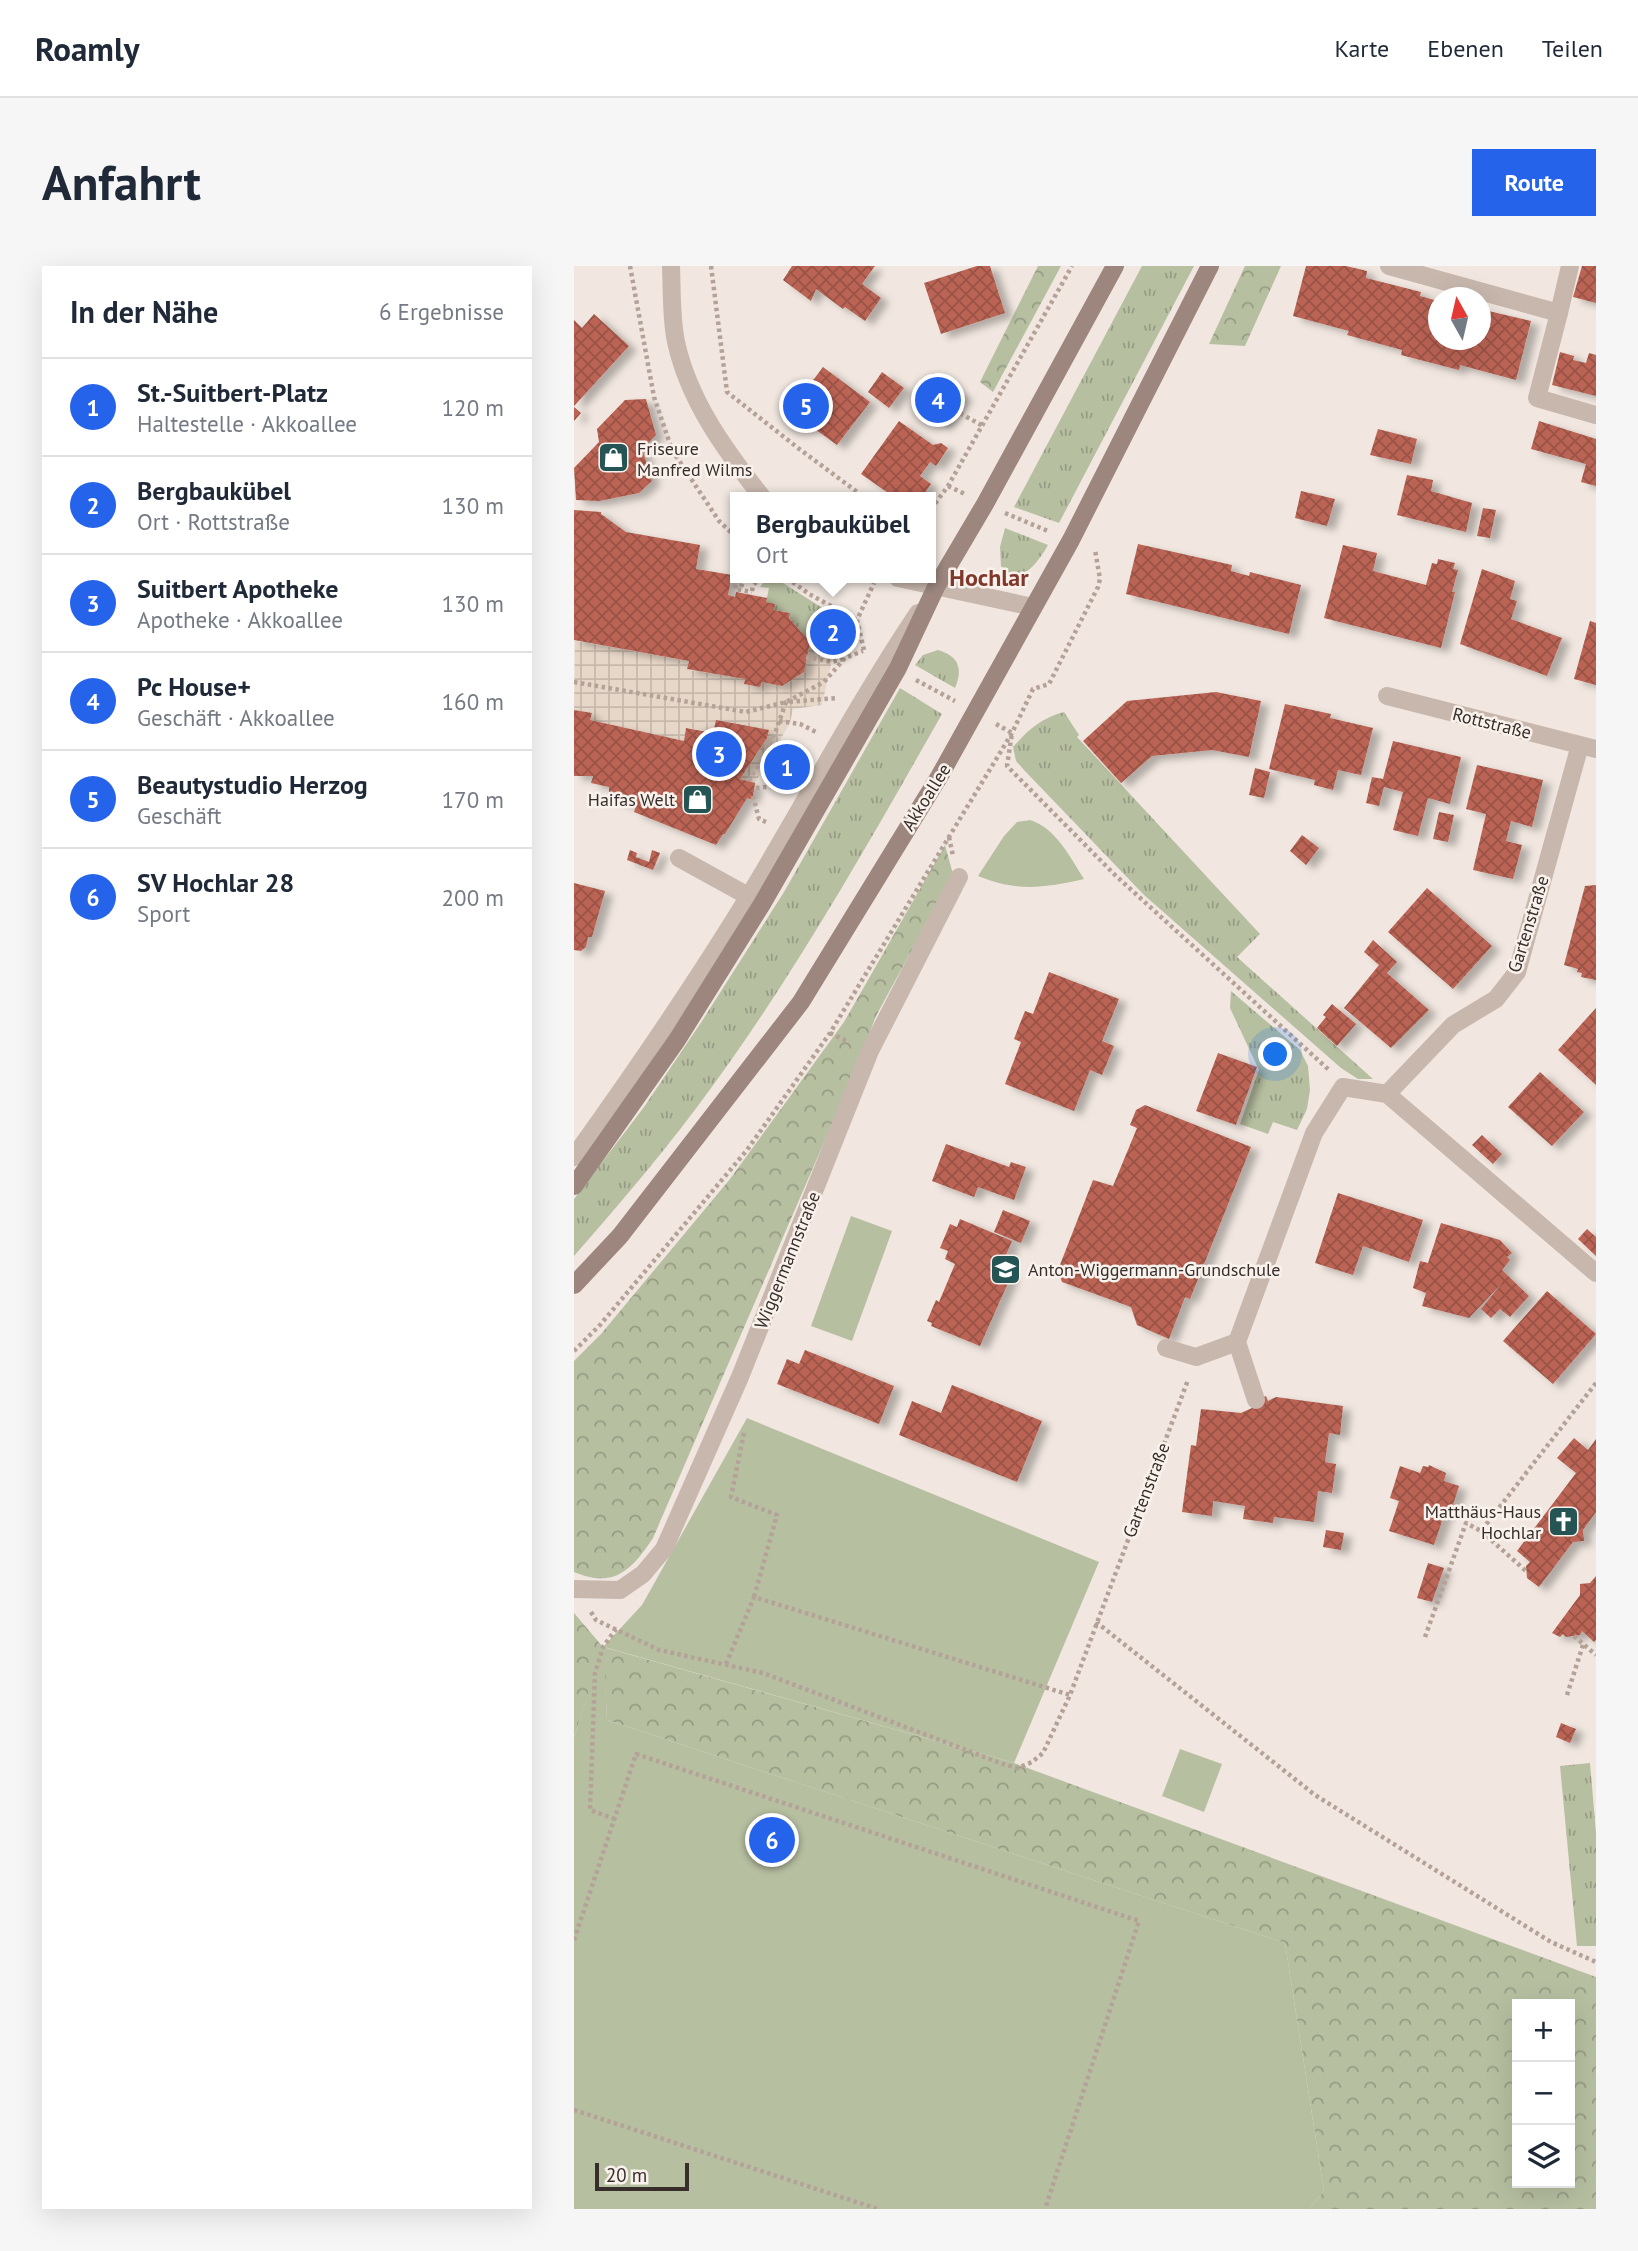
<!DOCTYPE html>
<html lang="de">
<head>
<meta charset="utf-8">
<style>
  :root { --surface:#fff; --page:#f6f6f7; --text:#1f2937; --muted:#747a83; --line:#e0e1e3; --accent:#2563eb }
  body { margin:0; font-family:"PT Sans",sans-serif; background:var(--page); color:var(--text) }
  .controls { position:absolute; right:21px; bottom:21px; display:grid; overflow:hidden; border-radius:0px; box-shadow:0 7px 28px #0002 }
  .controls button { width:63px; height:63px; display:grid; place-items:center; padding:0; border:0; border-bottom:2px solid var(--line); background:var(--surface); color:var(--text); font:35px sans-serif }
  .compass { position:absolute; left:854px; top:21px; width:63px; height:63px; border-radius:50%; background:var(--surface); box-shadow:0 7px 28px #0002; rotate:352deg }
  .scale { position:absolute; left:21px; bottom:18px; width:94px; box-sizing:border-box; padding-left:7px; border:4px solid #372e2b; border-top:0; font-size:19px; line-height:24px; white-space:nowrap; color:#372e2b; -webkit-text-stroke:5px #f9f2ec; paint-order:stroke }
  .you { position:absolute; left:702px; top:789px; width:24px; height:24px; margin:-18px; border:5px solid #fff; border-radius:50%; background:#1a73e8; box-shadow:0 0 0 10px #1a73e833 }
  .badge { display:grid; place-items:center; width:46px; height:46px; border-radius:50%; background:var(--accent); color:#fff; font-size:23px; font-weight:700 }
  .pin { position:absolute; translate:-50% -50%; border:4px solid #fff; box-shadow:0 2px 7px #0006 }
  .popup { position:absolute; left:156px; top:226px; width:206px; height:91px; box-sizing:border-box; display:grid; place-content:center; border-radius:0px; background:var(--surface); filter:drop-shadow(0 2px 5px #0005); font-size:23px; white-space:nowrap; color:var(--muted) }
  .popup b { font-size:26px; color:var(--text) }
  .popup::after { content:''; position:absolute; left:50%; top:100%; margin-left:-14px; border:14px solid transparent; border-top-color:var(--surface) }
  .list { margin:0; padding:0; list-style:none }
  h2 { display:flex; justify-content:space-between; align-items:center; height:91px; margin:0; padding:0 28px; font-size:30px }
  h2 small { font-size:23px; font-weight:400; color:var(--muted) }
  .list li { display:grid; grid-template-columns:46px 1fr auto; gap:21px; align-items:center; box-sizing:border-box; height:98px; padding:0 28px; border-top:2px solid var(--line) }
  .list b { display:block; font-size:26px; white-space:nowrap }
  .list p { margin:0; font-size:23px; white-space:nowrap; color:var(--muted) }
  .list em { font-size:23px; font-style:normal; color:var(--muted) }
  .icon { flex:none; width:38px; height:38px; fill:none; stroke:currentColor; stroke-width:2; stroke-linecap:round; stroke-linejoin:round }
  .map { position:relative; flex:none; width:1022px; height:1943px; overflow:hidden; border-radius:0px }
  header { display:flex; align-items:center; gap:42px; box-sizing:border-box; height:98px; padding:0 35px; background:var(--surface); border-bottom:2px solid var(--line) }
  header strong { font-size:33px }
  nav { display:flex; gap:38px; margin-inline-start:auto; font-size:24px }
  .intro { display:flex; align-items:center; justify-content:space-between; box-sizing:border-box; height:168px; padding:0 42px }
  h1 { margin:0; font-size:49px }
  .button { padding:18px 32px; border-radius:0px; background:var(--accent); color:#fff; font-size:24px; font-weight:700 }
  main { display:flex; gap:42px; padding:0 42px }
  aside { flex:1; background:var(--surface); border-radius:0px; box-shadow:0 7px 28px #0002 }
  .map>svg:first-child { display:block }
  .grass { fill:url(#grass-tufts) }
  .forest { fill:url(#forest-crowns); fill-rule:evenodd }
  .green { fill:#b7bfa1 }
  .plaza { fill:url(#plaza-grid) }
  .building { fill:url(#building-cross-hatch); filter:url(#shadow) }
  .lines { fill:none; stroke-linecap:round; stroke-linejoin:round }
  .path { stroke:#b4a197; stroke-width:4.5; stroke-dasharray:3.5 3.5; stroke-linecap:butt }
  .service { stroke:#c8b7ad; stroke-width:18 }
  .minor { stroke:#c8b7ad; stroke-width:18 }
  .tertiary { stroke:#c8b7ad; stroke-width:18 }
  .secondary { stroke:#9c867e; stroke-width:18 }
  .labels { text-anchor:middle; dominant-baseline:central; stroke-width:5; stroke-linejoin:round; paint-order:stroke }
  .poi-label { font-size:18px; fill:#372e2b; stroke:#f9f2ec; text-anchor:start }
  .street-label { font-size:18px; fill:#372e2b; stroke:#f9f2ec }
  .district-label { font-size:24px; font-weight:bold; fill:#7f382b; stroke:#f9f2ec }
</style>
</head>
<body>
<header>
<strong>Roamly</strong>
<nav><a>Karte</a><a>Ebenen</a><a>Teilen</a></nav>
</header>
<div class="intro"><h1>Anfahrt</h1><a class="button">Route</a></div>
<main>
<aside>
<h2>In der Nähe<small>6 Ergebnisse</small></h2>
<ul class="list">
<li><span class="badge">1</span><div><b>St.-Suitbert-Platz</b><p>Haltestelle · Akkoallee</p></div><em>120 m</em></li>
<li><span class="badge">2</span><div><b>Bergbaukübel</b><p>Ort · Rottstraße</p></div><em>130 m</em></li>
<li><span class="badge">3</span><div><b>Suitbert Apotheke</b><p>Apotheke · Akkoallee</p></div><em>130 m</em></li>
<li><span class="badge">4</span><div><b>Pc House+</b><p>Geschäft · Akkoallee</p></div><em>160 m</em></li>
<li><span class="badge">5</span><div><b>Beautystudio Herzog</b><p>Geschäft</p></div><em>170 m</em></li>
<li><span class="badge">6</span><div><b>SV Hochlar 28</b><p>Sport</p></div><em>200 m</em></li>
</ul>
</aside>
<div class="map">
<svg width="1022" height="1943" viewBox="0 0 1022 1943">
  <defs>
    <pattern id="grass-tufts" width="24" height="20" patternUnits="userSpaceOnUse" patternTransform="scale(1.75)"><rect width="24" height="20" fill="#b7bfa1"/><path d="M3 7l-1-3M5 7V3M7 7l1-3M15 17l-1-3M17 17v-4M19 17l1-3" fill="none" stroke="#969c83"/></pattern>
    <pattern id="forest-crowns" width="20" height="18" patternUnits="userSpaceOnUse" patternTransform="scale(1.75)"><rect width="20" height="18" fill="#b7bfa1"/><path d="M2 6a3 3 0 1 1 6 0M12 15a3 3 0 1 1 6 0" fill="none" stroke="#969c83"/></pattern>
    <pattern id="plaza-grid" width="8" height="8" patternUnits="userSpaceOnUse" patternTransform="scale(1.75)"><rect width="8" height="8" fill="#e7d7c8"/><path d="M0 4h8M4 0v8" fill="none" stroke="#c7b9ac"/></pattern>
    <pattern id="building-cross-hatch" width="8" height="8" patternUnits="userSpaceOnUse" patternTransform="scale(1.75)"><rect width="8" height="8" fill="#bb6454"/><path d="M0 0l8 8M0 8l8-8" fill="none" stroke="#995346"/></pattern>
    <filter id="shadow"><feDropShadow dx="8" dy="4.5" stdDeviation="3.5" flood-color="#0004"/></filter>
  </defs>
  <rect width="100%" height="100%" fill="#f1e7e0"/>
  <path class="grass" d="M 568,0 L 620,0 L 485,257 L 440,241 Z
    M 431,262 L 474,279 C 465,295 445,324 427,300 L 426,281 Z
    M 193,312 L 201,312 L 266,353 L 267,363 L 261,380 L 236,376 L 215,352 L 216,347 L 200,344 L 200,338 L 192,336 L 195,322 L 186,321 Z
    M 364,384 C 385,390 389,403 381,422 L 341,399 L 349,389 Z
    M 326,422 L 368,448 C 297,573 225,701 140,818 C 97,878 49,934 0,990 L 0,933 L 70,841 L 128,755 L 210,626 Z
    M 490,446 L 505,469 L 503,471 L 686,668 L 663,691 L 799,813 L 784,813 L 767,802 L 570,629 L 450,504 L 442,495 L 439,481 C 454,464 467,452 490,446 Z
    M 657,725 L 726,784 L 734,800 L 736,824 L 733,843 L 723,864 L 699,856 L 694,868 L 666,858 L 685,804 L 656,742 Z
    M 1016,1497 L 1022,1567 L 1022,1680 L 1003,1680 L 986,1500 Z"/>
  <path class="forest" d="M 464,0 L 487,0 L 419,126 L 406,116 Z
    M 671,0 L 707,0 L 671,80 L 635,78 Z
    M 371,579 L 379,608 L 302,750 L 283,800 L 79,1272 C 58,1304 40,1323 0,1306 L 0,1095 L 27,1068 L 156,913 L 270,756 Z
    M 0,1347 L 29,1381 L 440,1497 L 1022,1711 L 1022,1943 L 735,1943 L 750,1925 L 711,1677 L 33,1454 L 29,1383 L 0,1471 ZM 943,1738 L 996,1738 L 996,1917 L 943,1917 Z"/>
  <path class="green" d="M 456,554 C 482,562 496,591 510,613 C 470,622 443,626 404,610 L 430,570 L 443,556 Z
    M 277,950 L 318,965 L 278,1075 L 237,1060 Z
    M 173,1152 L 525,1296 L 440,1497 L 30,1381 L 33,1454 L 711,1677 L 750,1925 L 735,1943 L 0,1943 L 0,1471 L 29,1381 L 68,1339 Z
    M 606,1483 L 648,1498 L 630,1546 L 588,1530 Z"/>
  <path class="plaza" d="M 1,375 L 115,395 L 114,404 L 171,413 L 170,418 L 185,421 L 186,416 L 236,376 L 261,380 L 248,439 L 219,443 L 216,457 L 181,517 L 179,530 L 177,533 L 173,533 L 151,568 L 137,562 L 159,511 L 166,513 L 193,472 L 112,462 L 110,475 L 16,454 L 18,447 L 0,444 Z"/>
  <path class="building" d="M 218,0 L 301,0 L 288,18 L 307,32 L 291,55 L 271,41 L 269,43 L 242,23 L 237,35 L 209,14 Z
    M 403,0 L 416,0 L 431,47 L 367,68 L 350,17 Z
    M 732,0 L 772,0 L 793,5 L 792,12 L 847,26 L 846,30 L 864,35 L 864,74 L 906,74 L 906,43 L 957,55 L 942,114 L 886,99 L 885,104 L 827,89 L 828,84 L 773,69 L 775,65 L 719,50 Z
    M 1008,0 L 1022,0 L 1022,37 L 999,31 Z
    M 20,48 L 55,80 L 0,140 L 0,54 L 8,62 Z
    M 986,86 L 1000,90 L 999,94 L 1012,97 L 1015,87 L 1022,89 L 1022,130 L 978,119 Z
    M 249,101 L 296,136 L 263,179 L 216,145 Z
    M 308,106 L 330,122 L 315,142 L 294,126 Z
    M 359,107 L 391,130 L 369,160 L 338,138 Z
    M 72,133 L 82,169 L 68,183 L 78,215 L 65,227 L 25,235 L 2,234 L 0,202 L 25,176 L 23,163 L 51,134 Z
    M 0,141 L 7,147 L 0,155 Z
    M 325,155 L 359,179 L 367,177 L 374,182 L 362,200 L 356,196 L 346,210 L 357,218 L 348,231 L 320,231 L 287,208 Z
    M 965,155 L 1022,173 L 1022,220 L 1007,216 L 1012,198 L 957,183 Z
    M 804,163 L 843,173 L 837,198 L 796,189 Z
    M 833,209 L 859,214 L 857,225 L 898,237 L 892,266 L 823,249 Z
    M 727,225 L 761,233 L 753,260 L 721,252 Z
    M 909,242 L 922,244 L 916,272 L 903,270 Z
    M 0,244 L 27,246 L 27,248 L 52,266 L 126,279 L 122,303 L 158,309 L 154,329 L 161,331 L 162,326 L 193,332 L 192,336 L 201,338 L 200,344 L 216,347 L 215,352 L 236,376 L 230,406 L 208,420 L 188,416 L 186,421 L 170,418 L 171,413 L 113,403 L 115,395 L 0,374 Z
    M 564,278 L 658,299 L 657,305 L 675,310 L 676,306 L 727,319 L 715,368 L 552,328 Z
    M 769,279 L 803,287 L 799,305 L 852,319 L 858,297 L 863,298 L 864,293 L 881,297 L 879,303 L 884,304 L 878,326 L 881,326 L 867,382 L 750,352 Z
    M 908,303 L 941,315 L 936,333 L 943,335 L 937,353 L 988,372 L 973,410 L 886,378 Z
    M 1016,355 L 1022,357 L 1022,419 L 1000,413 Z
    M 642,426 L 687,435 L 675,491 L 638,484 L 578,490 L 547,517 L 509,475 L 553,435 Z
    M 711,438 L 757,448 L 756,452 L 799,462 L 787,509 L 764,504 L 759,524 L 740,519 L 741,514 L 695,503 Z
    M 0,444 L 18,447 L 16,454 L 110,475 L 112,462 L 139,467 L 142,454 L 195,464 L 193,472 L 166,513 L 181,517 L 179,530 L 177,533 L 173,532 L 151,568 L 149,568 L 142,579 L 60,546 L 62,540 L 42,535 L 44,527 L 35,526 L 35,521 L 17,517 L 19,510 L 0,510 Z
    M 819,475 L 887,491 L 876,538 L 854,532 L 844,570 L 819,564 L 829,526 L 810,521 L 805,540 L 792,537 L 798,511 L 809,513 Z
    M 903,499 L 969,514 L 958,561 L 937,555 L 932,575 L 948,579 L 939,613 L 899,604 L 912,548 L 892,543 Z
    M 681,502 L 696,506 L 690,532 L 675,529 Z
    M 865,546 L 880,549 L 874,576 L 859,573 Z
    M 728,569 L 745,582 L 732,599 L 716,585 Z
    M 56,584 L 63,587 L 62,591 L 75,596 L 78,584 L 86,587 L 79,604 L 53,594 Z
    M 0,617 L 31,625 L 18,671 L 14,671 L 12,681 L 7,685 L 0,684 Z
    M 1022,619 L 1022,714 L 1007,711 L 1008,707 L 1003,706 L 1004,703 L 990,699 L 1011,620 Z
    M 853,622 L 918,680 L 879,723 L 814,666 Z
    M 799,674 L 823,696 L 813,707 L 855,744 L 817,782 L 770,742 L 805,699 L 790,686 Z
    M 475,706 L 545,733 L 528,775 L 540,780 L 528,809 L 516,804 L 500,845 L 431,818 L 447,776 L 440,773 L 445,760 L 451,745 L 459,748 Z
    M 758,738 L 782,758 L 763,780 L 743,762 L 752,751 L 749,749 Z
    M 1022,742 L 1022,819 L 984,784 Z
    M 644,787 L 683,801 L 662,859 L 622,845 Z
    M 966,806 L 1010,846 L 978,880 L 934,841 Z
    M 571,839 L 677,881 L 616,1033 L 611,1031 L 595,1073 L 563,1059 L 557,1041 L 488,1016 L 484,1004 L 519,914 L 539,920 L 563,862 L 556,859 L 562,844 Z
    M 908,869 L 928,888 L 919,898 L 898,879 Z
    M 372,878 L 435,901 L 437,896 L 452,901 L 440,934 L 404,921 L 400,931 L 358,915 Z
    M 764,927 L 849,954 L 835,996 L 789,980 L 779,1009 L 741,997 Z
    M 429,944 L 456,955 L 447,977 L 420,966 Z
    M 386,953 L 438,975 L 425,1005 L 437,1010 L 406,1080 L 357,1060 L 358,1057 L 353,1055 L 362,1034 L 365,1036 L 381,998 L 371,993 L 374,985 L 366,982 L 376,958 L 383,961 Z
    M 867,957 L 926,974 L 938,987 L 933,991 L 936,994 L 928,1004 L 955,1030 L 936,1051 L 926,1043 L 917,1052 L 907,1043 L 929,1016 L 895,1052 L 848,1040 L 852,1027 L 839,1022 L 846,995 L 854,997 Z
    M 1013,963 L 1022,971 L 1022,990 L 1004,973 Z
    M 973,1025 L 1022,1068 L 979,1118 L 929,1075 Z
    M 231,1084 L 320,1120 L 305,1158 L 203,1118 L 213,1093 L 225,1098 Z
    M 378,1119 L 468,1155 L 443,1216 L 325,1169 L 338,1135 L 367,1147 Z
    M 692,1130 L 694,1135 L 702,1131 L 769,1140 L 766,1169 L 755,1167 L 751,1196 L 762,1198 L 758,1227 L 744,1225 L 740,1256 L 700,1251 L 699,1257 L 669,1253 L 671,1240 L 639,1235 L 638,1250 L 608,1246 L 617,1179 L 622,1180 L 627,1143 L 667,1147 L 678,1142 L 676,1136 Z
    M 1000,1172 L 1014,1184 L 1022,1173 L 1022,1246 L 1009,1264 L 1010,1275 L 999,1276 L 965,1321 L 953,1312 L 952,1300 L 956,1296 L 943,1285 L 1002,1207 L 983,1192 Z
    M 855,1199 L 872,1207 L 870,1215 L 885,1220 L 877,1245 L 872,1243 L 860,1279 L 815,1265 L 825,1235 L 816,1232 L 826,1200 L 846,1207 L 849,1200 L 854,1201 Z
    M 752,1264 L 770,1267 L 767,1284 L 749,1281 Z
    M 854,1297 L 870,1302 L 858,1336 L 843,1332 Z
    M 1022,1310 L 1022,1374 L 1020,1376 L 1008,1365 L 1006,1369 L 992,1371 L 989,1368 L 986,1371 L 978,1367 L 1006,1329 L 1006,1318 L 1016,1317 Z
    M 987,1457 L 1002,1463 L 996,1477 L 982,1471 Z"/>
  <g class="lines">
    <path class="path" d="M 56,0 L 80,131 L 98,184 L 145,255 L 161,270
      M 137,0 L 153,126 L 224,182 L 290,231
      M 380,144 L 409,160
      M 374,220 L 391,228
      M 357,243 L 374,220 L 498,0
      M 431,247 L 474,265
      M 163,312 L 161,323 L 178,326
      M 213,312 L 235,328 L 283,354
      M 167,321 L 170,312
      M 178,325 L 179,319 L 187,312
      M 290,384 L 283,354 L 300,317
      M 232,391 L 258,396 L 269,393
      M 342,414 L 381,435
      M 0,416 L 172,446 L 212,436 L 250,416 L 271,392 L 289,385
      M 205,455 L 226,458 L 244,467
      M 422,458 L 438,467 L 433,500 L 541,609 L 755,804
      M 175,515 L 201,467 L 212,436 L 264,432
      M 182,522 L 211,519
      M 179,530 L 185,553 L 192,556
      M 375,571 L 379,590
      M 256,767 L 275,776
      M 0,1085 L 26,1059 L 173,884 L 256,767 L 438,467 L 459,423 L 475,418 L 524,321 L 526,313 L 521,284
      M 170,1167 L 157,1231 L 203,1249 L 180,1331
      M 907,1265 L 952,1305
      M 17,1346 L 22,1354 L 85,1384 L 189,1407 L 429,1498 L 444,1502 L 458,1496 L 469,1487 L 496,1429 L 614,1114
      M 522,1356 L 741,1529 L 977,1676 L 1022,1696
      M 1000,1370 L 1022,1389
      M 851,1371 L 892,1257 L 907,1265 L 1022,1117
      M 152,1398 L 180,1331 L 496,1429
      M 993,1429 L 1009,1379
      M 41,1553 L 16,1544 L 21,1407 L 29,1381 L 42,1363
      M 0,1674 L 62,1488 L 565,1655 L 471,1943
      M 0,1844 L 304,1943"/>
    <path class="service" d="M 985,47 L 963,132 L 1022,149
      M 105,592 L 185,636
      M 0,891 C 61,806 120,720 175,630 C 232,536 283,438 344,347"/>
    <path class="minor" d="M 815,0 L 985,47 L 996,0
      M 813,430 L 1022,483
      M 813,828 L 879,759 L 922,733 L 943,706 L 1006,479
      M 663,1076 L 682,1134
      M 592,1082 L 622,1091 L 663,1076 L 740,867 L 769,821 L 813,828 L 1022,1007
      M 0,1323 L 46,1324 L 69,1308 L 90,1283 L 166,1111 L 296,785 L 385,611"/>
    <path class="tertiary" d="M 97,0 C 98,24 97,52 102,76 C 115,135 151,184 188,231
      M 324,312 L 459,341"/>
    <path class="secondary" d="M 0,920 L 103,774 L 188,638 L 324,402 L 362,321 L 411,238 L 541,0
      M 0,1019 L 46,970 L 227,736 L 365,511 L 497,274 L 636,0"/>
  </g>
  <defs>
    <symbol id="shop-square" viewBox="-11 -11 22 22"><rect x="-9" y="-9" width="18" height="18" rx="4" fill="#245554" stroke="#f9f2ec"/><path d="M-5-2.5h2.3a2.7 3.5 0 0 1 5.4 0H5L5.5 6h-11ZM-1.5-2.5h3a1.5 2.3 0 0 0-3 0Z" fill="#fff"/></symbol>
    <symbol id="school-square" viewBox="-11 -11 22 22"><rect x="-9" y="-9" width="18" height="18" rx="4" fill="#245554" stroke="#f9f2ec"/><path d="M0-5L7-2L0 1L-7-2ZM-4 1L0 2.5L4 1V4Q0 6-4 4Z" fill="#fff"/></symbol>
    <symbol id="church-square" viewBox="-11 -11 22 22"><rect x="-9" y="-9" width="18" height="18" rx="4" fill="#245554" stroke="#f9f2ec"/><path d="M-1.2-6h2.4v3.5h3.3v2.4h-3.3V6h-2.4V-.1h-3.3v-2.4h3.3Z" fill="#fff"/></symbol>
  </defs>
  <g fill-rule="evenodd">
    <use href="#shop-square" x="22" y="174" width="35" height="35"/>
    <use href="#shop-square" x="106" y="516" width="35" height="35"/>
    <use href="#school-square" x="414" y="986" width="35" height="35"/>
    <use href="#church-square" x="972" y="1238" width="35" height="35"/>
  </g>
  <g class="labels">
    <g class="poi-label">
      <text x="63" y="182">Friseure<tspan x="63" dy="21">Manfred Wilms</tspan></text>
      <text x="101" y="533" text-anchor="end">Haifas Welt</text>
      <text x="454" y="1003">Anton-Wiggermann-Grundschule</text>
      <text x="967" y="1245" text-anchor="end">Matthäus-Haus<tspan x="967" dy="21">Hochlar</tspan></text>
    </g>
    <g class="street-label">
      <text transform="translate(918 457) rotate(14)">Rottstraße</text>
      <text transform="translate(352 531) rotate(-58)">Akkoallee</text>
      <text transform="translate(954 658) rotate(-73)">Gartenstraße</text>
      <text transform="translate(213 994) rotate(-68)">Wiggermannstraße</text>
      <text transform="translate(572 1224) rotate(-69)">Gartenstraße</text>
    </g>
    <g class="district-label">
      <text x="415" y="311">Hochlar</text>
    </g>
  </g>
</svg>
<div class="controls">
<button>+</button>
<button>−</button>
<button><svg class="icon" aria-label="layers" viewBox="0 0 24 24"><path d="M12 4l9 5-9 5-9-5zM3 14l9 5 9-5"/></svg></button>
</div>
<svg class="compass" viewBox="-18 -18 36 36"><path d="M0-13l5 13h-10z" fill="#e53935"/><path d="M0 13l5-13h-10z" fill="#747a83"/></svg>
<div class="scale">20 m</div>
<div class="you"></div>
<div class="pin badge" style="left:213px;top:501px">1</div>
<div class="pin badge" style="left:259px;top:366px">2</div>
<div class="popup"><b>Bergbaukübel</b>Ort</div>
<div class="pin badge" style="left:145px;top:488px">3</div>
<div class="pin badge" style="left:364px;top:134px">4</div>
<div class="pin badge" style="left:232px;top:140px">5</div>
<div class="pin badge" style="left:198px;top:1574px">6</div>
</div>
</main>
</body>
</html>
